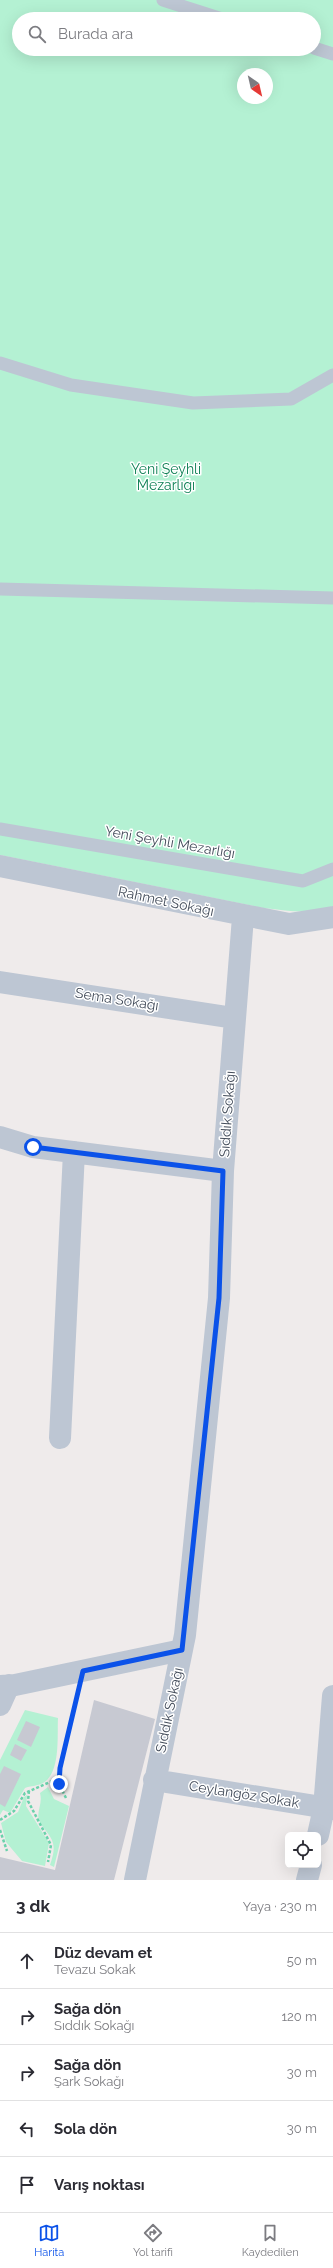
<!DOCTYPE html>
<html lang="tr">
<head>
<meta charset="utf-8">
<style>
  :root { --surface:#fff; --page:#f7f7f7; --text:#2b2b33; --muted:#7c7c81; --line:#e1e1e2; --accent:#0b52e9 }
  body { margin:0; font-family:Raleway,sans-serif; background:var(--page); color:var(--text) }
  .controls { position:absolute; right:12px; bottom:12px; display:grid; overflow:hidden; border-radius:6px; box-shadow:0 4px 16px #0002 }
  .controls button { width:36px; height:36px; display:grid; place-items:center; padding:0; border:0; border-bottom:1px solid var(--line); background:var(--surface); color:var(--text); font:20px sans-serif }
  .compass { position:absolute; left:237px; top:68px; width:36px; height:36px; border-radius:50%; background:var(--surface); box-shadow:0 4px 16px #0002; rotate:146deg }
  .stop { position:absolute; width:12px; height:12px; margin:-9px; border:3px solid #0b52e9; border-radius:50%; background:#fff }
  .stop.end { background:#0b52e9; border-color:#fff; box-shadow:0 1px 4px #0008 }
  .list { margin:0; padding:0; list-style:none }
  h2 { display:flex; justify-content:space-between; align-items:center; height:52px; margin:0; padding:0 16px; font-size:17px }
  h2 small { font-size:13px; font-weight:400; color:var(--muted) }
  .list li { display:grid; grid-template-columns:26px 1fr auto; gap:12px; align-items:center; box-sizing:border-box; height:56px; padding:0 16px; border-top:1px solid var(--line) }
  .list b { display:block; font-size:15px; white-space:nowrap }
  .list p { margin:0; font-size:13px; white-space:nowrap; color:var(--muted) }
  .list em { font-size:13px; font-style:normal; color:var(--muted) }
  .icon { flex:none; width:22px; height:22px; fill:none; stroke:currentColor; stroke-width:2; stroke-linecap:round; stroke-linejoin:round }
  .map { position:relative; flex:none; width:333px; height:1880px; overflow:hidden }
  .search { position:absolute; background:var(--surface); box-shadow:0 4px 16px #0002; left:12px; right:12px; top:12px; height:44px; display:flex; align-items:center; gap:10px; box-sizing:border-box; padding:0 14px; border-radius:22px; color:var(--muted); font-size:15px }
  .sheet { height:332px; background:var(--surface) }
  nav { display:flex; justify-content:space-around; align-items:center; box-sizing:border-box; height:56px; border-top:1px solid var(--line); background:var(--surface); font-size:11px; color:var(--muted) }
  nav a { display:grid; justify-items:center; gap:2px }
  nav .on { color:var(--accent) }
  .map>svg:first-child { display:block }
  .green { fill:#b4f1d3; fill-rule:evenodd }
  .building { fill:#c7c9d2 }
  .lines { fill:none; stroke-linecap:round; stroke-linejoin:round }
  .path { stroke:#6ad2ab; stroke-width:2.5; stroke-dasharray:3 2; stroke-linecap:butt }
  .service { stroke:#bdc6d3; stroke-width:13 }
  .minor { stroke:#bdc6d3; stroke-width:22 }
  .route { stroke:#0b52e9; stroke-width:5 }
  .labels { text-anchor:middle; dominant-baseline:central; stroke-width:3; stroke-linejoin:round; paint-order:stroke }
  .park-label { font-size:14px; fill:#0f8055; stroke:#fff }
  .street-label { font-size:14px; fill:#434c5a; stroke:#fff }
</style>
</head>
<body>
<div class="map">
<svg width="333" height="1880" viewBox="0 0 333 1880">
  <rect width="100%" height="100%" fill="#efebeb"/>
  <path class="green" d="M 0,0 L 333,0 L 333,906 C 312,916 285,910 263,908 L 0,855 ZM 19,19 L 314,19 L 314,49 L 19,49 ZM 243,74 L 267,74 L 267,98 L 243,98 Z
    M 25,1710 L 58,1718 C 57,1735 61,1773 43,1783 C 38,1786 30,1786 25,1788 L 10,1813 L 3,1810 L 0,1815 L 0,1760 Z
    M 48,1787 L 54,1799 L 69,1806 L 54,1867 L 50,1865 C 55,1850 56,1843 46,1831 C 44,1828 40,1824 39,1820 C 36,1812 43,1804 40,1793 Z
    M 27,1795 L 26,1806 L 49,1843 L 45,1866 L 22,1861 L 6,1842 L 1,1823 L 18,1812 L 24,1797 Z"/>
  <path class="building" d="M 94,1700 L 155,1719 L 114,1880 L 0,1880 L 0,1857 L 55,1870 Z
    M 26,1721 L 40,1727 L 31,1747 L 17,1740 Z
    M 15,1744 L 27,1750 L 21,1761 L 10,1755 Z
    M 4,1766 L 21,1774 L 5,1807 L 0,1804 L 0,1774 Z"/>
  <g class="lines">
    <path class="path" d="M 29,1791 L 28,1801 L 51,1845 L 48,1862
      M 66,1798 L 59,1784 L 60,1768 L 77,1696
      M 0,1820 L 14,1811 L 25,1793 L 59,1778
      M 0,1830 L 7,1851"/>
    <path class="service" d="M 163,0 L 222,19
      M 314,48 L 333,54
      M 0,363 L 71,385 L 193,403 L 291,399 L 333,375
      M 0,589 L 333,598
      M 0,829 L 303,881 L 333,869"/>
    <path class="minor" d="M 0,866 L 289,924 L 333,917
      M 0,982 L 234,1018
      M 0,1137 L 33,1147 L 223,1171
      M 60,1438 L 74,1152
      M 0,1686 L 15,1685 L 182,1650
      M 0,1705 L 9,1685
      M 154,1780 L 333,1809
      M 318,1835 L 324,1808 L 333,1696
      M 135,1880 L 185,1635 L 219,1298 L 223,1171 L 243,917
      M 307,1880 L 311,1865"/>
  </g>
  <g class="lines">
    <path class="route" d="M 33,1147 L 223,1171 L 219,1298 L 182,1650 L 83,1671 L 60,1768 L 59,1784"/>
  </g>
  <g class="labels">
    <g class="park-label">
      <text x="166" y="469">Yeni Şeyhli<tspan x="166" dy="16">Mezarlığı</tspan></text>
    </g>
    <g class="street-label">
      <text transform="translate(170 842) rotate(10)">Yeni Şeyhli Mezarlığı</text>
      <text transform="translate(166 901) rotate(12)">Rahmet Sokağı</text>
      <text transform="translate(117 999) rotate(9)">Sema Sokağı</text>
      <text transform="translate(227 1114) rotate(-86)">Sıddık Sokağı</text>
      <text transform="translate(169 1710) rotate(-78)">Sıddık Sokağı</text>
      <text transform="translate(244 1794) rotate(9)">Ceylangöz Sokak</text>
    </g>
  </g>
</svg>
<div class="controls">
<button><svg class="icon" aria-label="locate" viewBox="0 0 24 24"><circle cx="12" cy="12" r="6"/><path d="M12 2v4M12 18v4M2 12h4M18 12h4"/></svg></button>
</div>
<svg class="compass" viewBox="-18 -18 36 36"><path d="M0-13l5 13h-10z" fill="#e53935"/><path d="M0 13l5-13h-10z" fill="#7c7c81"/></svg>
<div class="stop" style="left:33px;top:1147px"></div>
<div class="stop end" style="left:59px;top:1784px"></div>
<div class="search"><svg class="icon" aria-label="search" viewBox="0 0 24 24"><circle cx="10" cy="10" r="6"/><path d="M15 15l6 6"/></svg>Burada ara</div>
</div>
<section class="sheet">
<h2>3 dk<small>Yaya · 230 m</small></h2>
<ul class="list">
<li><svg class="icon" aria-label="ahead" viewBox="0 0 24 24"><path d="M12 20V5M6 11l6-6 6 6"/></svg><div><b>Düz devam et</b><p>Tevazu Sokak</p></div><em>50 m</em></li>
<li><svg class="icon" aria-label="right" viewBox="0 0 24 24"><path d="M7 20v-9h11M14 6l5 5-5 5"/></svg><div><b>Sağa dön</b><p>Sıddık Sokağı</p></div><em>120 m</em></li>
<li><svg class="icon" aria-label="right" viewBox="0 0 24 24"><path d="M7 20v-9h11M14 6l5 5-5 5"/></svg><div><b>Sağa dön</b><p>Şark Sokağı</p></div><em>30 m</em></li>
<li><svg class="icon" aria-label="left" viewBox="0 0 24 24"><path d="M17 20v-9H6M10 6l-5 5 5 5"/></svg><div><b>Sola dön</b></div><em>30 m</em></li>
<li><svg class="icon" aria-label="arrive" viewBox="0 0 24 24"><path d="M6 21V4h12l-3 4 3 4H6"/></svg><div><b>Varış noktası</b></div></li>
</ul>
</section>
<nav>
<a class="on"><svg class="icon" aria-label="map" viewBox="0 0 24 24"><path d="M3 6l6-2 6 2 6-2v14l-6 2-6-2-6 2zM9 4v14M15 6v14"/></svg>Harita</a>
<a><svg class="icon" aria-label="directions" viewBox="0 0 24 24"><path d="M12 3l9 9-9 9-9-9zM9 14v-3h6M13 9l2 2-2 2"/></svg>Yol tarifi</a>
<a><svg class="icon" aria-label="saved" viewBox="0 0 24 24"><path d="M7 4h10v16l-5-4-5 4z"/></svg>Kaydedilen</a>
</nav>
</body>
</html>
